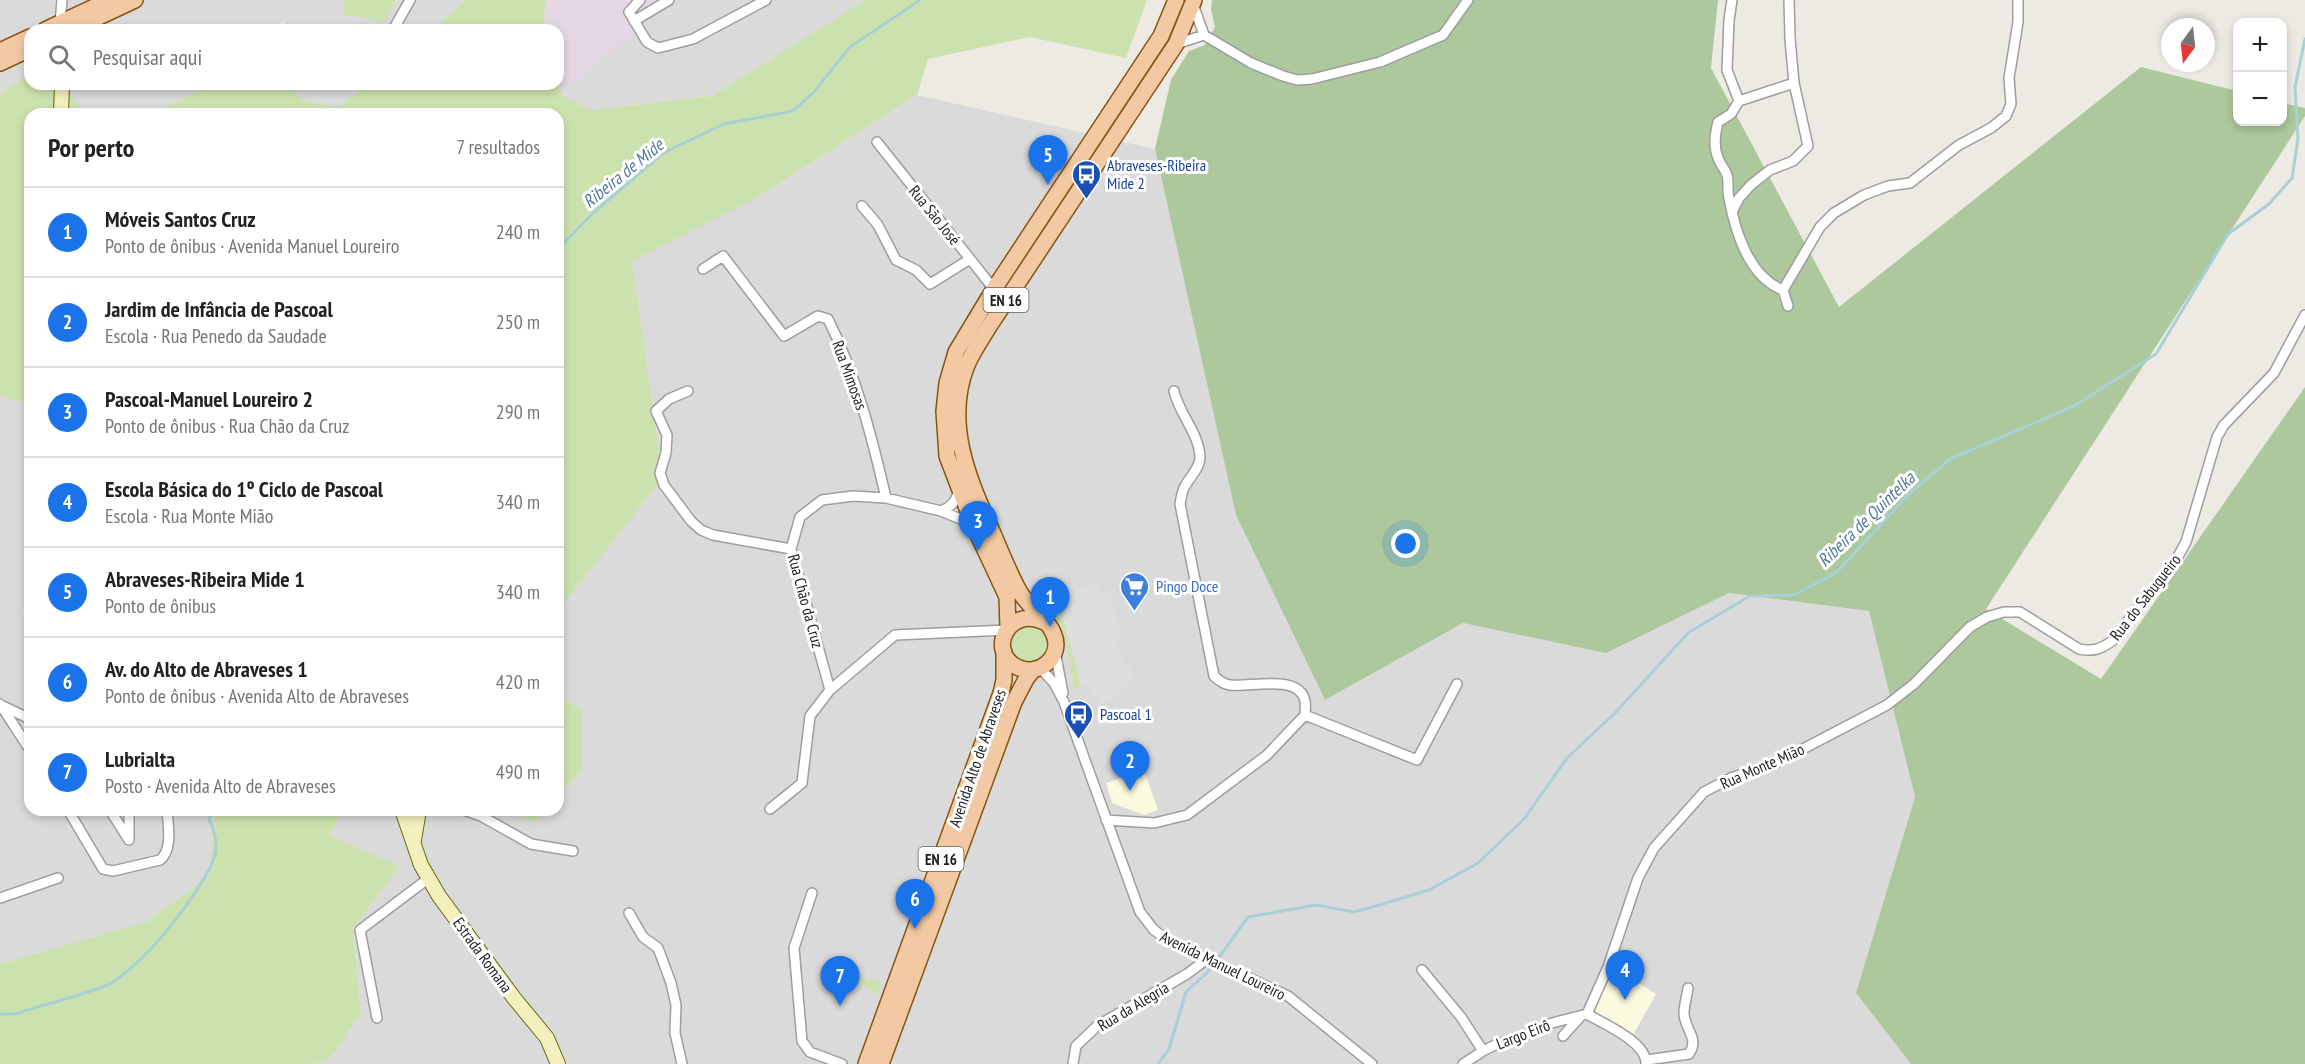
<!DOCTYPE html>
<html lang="pt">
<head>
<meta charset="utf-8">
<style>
  :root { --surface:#fff; --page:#f2f2f2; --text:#222; --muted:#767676; --line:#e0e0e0; --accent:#1a73e8 }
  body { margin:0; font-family:"PT Sans Narrow",sans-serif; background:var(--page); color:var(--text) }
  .controls { position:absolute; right:18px; top:18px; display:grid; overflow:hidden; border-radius:12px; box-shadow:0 3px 9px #0003 }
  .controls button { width:54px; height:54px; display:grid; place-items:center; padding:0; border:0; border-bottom:2px solid var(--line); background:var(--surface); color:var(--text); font:30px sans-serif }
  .compass { position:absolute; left:2161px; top:18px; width:54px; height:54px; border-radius:50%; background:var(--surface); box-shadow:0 3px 9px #0003; rotate:195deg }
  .you { position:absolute; left:1406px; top:544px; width:21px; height:21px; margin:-15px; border:4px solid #fff; border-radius:50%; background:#1a73e8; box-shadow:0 0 0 9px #1a73e833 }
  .badge { display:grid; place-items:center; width:39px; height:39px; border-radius:50%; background:var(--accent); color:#fff; font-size:20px; font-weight:700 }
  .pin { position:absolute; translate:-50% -50px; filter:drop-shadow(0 2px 3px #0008) }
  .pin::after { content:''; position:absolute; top:32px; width:21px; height:18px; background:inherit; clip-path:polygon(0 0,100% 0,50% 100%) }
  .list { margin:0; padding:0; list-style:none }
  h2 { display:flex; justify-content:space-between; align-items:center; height:78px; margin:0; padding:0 24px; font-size:26px }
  h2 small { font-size:20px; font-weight:400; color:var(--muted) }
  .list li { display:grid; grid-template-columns:39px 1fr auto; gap:18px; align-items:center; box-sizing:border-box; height:90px; padding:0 24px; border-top:2px solid var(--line) }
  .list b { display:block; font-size:22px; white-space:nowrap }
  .list p { margin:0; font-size:20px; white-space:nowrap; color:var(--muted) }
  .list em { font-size:20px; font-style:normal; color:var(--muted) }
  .icon { flex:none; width:33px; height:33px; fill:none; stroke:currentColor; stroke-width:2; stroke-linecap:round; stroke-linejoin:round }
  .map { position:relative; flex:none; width:2305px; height:1064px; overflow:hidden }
  .search { position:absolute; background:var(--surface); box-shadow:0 3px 9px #0003; left:24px; top:24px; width:540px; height:66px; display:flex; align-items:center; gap:15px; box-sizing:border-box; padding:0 21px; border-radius:18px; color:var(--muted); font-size:22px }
  .panel { position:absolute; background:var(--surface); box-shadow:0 3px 9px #0003; left:24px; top:108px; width:540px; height:708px; border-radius:18px }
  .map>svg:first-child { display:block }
  .residential { fill:#dbdada }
  .industrial { fill:#e5d6e4 }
  .education { fill:#fbf9de }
  .grass { fill:#cce2ae }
  .forest { fill:#adc89c }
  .parking { fill:#ddd }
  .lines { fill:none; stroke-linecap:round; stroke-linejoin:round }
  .stream { stroke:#a8d0d6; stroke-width:3 }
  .street-casing { stroke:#9e9e9e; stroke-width:12 }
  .secondary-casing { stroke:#656710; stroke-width:16 }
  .primary-casing { stroke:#86550f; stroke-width:18 }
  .street { stroke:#fff; stroke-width:9 }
  .secondary { stroke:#f2f0bc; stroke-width:14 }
  .primary { stroke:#f2c9a3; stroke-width:15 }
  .labels { text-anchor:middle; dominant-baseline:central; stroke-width:6; stroke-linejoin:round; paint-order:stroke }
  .shield { fill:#fff; stroke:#616161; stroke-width:1.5 }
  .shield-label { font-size:15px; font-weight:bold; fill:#1d1d1d }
  .transit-label { font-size:16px; fill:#164399; stroke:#fff; text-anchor:start }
  .street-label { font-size:16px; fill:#1d1d1d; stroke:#fff }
  .shop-label { font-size:16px; fill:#366cbe; stroke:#fff; text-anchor:start }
  .water-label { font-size:18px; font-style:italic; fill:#507b9b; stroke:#fff }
</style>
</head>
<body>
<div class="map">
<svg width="2305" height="1064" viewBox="0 0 2305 1064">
  <rect width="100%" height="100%" fill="#ede9e3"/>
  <path class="residential" d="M 0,0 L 466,0 L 432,30 L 284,30 L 285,19 L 274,30 L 30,30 L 30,74 L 0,93 Z
    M 545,0 L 867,0 L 712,96 L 590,110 L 562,95 L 558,82 L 558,30 L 544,30 Z
    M 58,84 L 214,84 L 152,114 L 89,114 Z
    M 289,84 L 368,84 L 339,108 L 301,100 Z
    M 917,95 L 1155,149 L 1236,515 L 1325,700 L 1463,623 L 1606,652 L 1729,593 L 1869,611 L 1915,797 L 1856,993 L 1911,1064 L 315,1064 L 332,1056 L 361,1013 L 353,928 L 399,866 L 330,836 L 342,810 L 509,810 L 534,822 L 544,810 L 558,810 L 558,795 L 582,770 L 582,709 L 558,698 L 558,611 L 663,477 L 631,261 L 755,199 Z
    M 0,394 L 15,401 L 30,401 L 30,605 L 23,609 L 30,627 L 30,810 L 215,810 L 209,876 L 146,922 L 0,964 Z"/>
  <path class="industrial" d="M 488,0 L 674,0 L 571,85 L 558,79 L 558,30 L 503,30 Z"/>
  <path class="education" d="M 1144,770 L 1158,810 L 1144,815 L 1112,803 L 1106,783 Z
    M 1612,966 L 1656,994 L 1633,1035 L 1596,1015 L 1596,1006 Z"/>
  <path class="grass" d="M 344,0 L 396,0 L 384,23 L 360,17 L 343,15 Z
    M 466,0 L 545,0 L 544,30 L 432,30 Z
    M 865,0 L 1147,0 L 1126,58 L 1030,37 L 928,59 L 917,95 L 755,199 L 632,261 L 663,478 L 558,611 L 558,114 L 152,114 L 214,84 L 289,84 L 301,100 L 339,108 L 368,84 L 558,84 L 558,82 L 562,95 L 590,110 L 712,96 Z
    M 30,74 L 30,84 L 58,84 L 89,114 L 30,114 L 30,401 L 15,401 L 0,394 L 0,93 Z
    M 1056,599 L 1060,607 L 1081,686 L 1074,690 L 1063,628 L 1041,602 Z
    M1011 644a18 18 0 1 1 36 0a18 18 0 1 1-36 0Z
    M 558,698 L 582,709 L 582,770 L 558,795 Z
    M 215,810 L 342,810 L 330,836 L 400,866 L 353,928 L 361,1013 L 332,1056 L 315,1064 L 0,1064 L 0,964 L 146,922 L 209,876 Z
    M 509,810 L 544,810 L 534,822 Z
    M 837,970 L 881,983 L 878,995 L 873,993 L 869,988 L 836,975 Z"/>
  <path class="forest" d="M 1212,0 L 1718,0 L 1711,68 L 1839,307 L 2141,67 L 2237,91 L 2238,122 L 2282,122 L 2283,103 L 2305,108 L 2305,116 L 1986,609 L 2101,679 L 2305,387 L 2305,1064 L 1911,1064 L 1856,993 L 1915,797 L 1869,611 L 1729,593 L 1606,653 L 1463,623 L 1325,700 L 1236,515 L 1155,149 L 1171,80 L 1189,51 L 1205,45 L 1215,27 L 1211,9 Z"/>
  <path class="parking" d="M 1091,581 L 1098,581 L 1101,597 L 1109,587 L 1121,638 L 1117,640 L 1124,667 L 1131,665 L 1134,681 L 1102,705 L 1087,685 L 1081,686 L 1060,607 L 1066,605 L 1062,592 L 1093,587 Z"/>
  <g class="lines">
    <path class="stream" d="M 558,249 L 592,214 L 663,153 L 724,124 L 793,111 L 814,92 L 850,47 L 920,0
      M 0,1014 L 15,1014 C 45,1004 78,997 107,985 C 140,970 205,889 215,855 C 218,841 214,831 209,819 L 213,810
      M 1158,1064 L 1169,1049 L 1186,992 L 1209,971 L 1248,917 L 1316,905 L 1354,912 L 1369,908 L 1429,890 L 1478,863 L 1524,819 L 1567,758 L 1616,712 L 1688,633 L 1750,596 L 1794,595 L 1836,573 L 1909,494 L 1950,459 L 2074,406 L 2156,354 L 2228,234 L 2269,204 L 2292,178 L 2298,139 L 2295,87 L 2305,39"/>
    <defs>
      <path id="street" d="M 640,0 L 629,12 L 647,42 L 658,48 L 693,39 L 766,0
        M 1732,0 L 1729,20 L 1727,70 L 1739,101
        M 1193,4 L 1204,35 L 1251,63 L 1283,76 L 1297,80 L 1312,79 L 1380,62 L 1443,35 L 1468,0
        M 634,21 L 669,0
        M 60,23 L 62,0
        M 393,30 L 410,0
        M 1176,44 L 1204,35
        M 877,142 L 994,289
        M 862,206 L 878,225 L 896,260 L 916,270 L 930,284 L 970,259
        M 1732,212 L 1739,198 L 1752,184 L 1770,170 L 1793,161 L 1808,146 L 1794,83
        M 703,269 L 723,256 L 784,336 L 818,316 L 828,319 C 856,375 872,437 886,498
        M 1783,290 L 1820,227 L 1834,213 L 1864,195 L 1888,186 L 1910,183 L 1959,145 L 1991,128 L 2006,116 L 2011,104 L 2009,78 L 2018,22 L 2018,0
        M 1788,306 L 1783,290 C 1749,277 1735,231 1729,198 C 1727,190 1729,182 1727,175 C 1725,169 1720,164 1718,158 C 1713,146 1715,134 1718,122 L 1731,114 L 1739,101 L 1794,83 L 1790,39 L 1789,0
        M 688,391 L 669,399 L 656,411 L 667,435 L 666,453 L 660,473 L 664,485 L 691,521 L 701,530 L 713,535 L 791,549
        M 1174,391 C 1179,414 1199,433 1200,457 C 1200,468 1190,477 1185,486 C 1182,491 1181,498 1180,504 L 1214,676 C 1219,681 1223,684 1230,685 C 1249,688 1299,673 1305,701 C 1306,705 1305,711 1305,715
        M 941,511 C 953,506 956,501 959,489
        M 1055,651 L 1063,693
        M 1040,668 L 1054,683 L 1064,702 L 1140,912 L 1154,930 L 1172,943 L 1288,996 L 1372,1064
        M 830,690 L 791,549 L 800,517 L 822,500 L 853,496 L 886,498 L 941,511 L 973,524
        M 0,704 L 30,750
        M 3,706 L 30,719
        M 770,809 L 802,783 L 810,716 L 830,690 L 895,635 L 1007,630
        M 68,810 L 103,869 L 113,871 L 160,860 C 173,850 168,825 167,810
        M 110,810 L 129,840
        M 464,810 L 481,816 L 531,844 L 573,851
        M 1106,820 L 1154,823 L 1187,815 L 1267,755 L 1305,715 L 1417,760 L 1457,684
        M 129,840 L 129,810
        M 812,893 L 794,948 L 802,1041 L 810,1052 L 842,1064
        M 0,898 L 58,878
        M 629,913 L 643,937 L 658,948 L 671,983 L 676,1005 L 675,1033 L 682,1064
        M 1422,970 L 1461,1017 L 1483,1051
        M 1587,1014 L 1608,967 L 1638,878 L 1654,848 L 1704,792 L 1731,778 L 1776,763 L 1887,705 L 1914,684 L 1970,627 L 1987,617 L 2004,612 L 2020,612 L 2079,649 C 2093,652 2101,649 2112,641 L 2176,560 L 2186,542 L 2217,437 L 2224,425 L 2274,373 L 2305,315
        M 1587,1014 C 1604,1024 1647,1042 1646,1064
        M 377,1018 L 360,930 L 429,878
        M 1563,1036 L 1581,1016
        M 1647,1060 L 1689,1054 C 1700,1038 1684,1029 1684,1013 C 1684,1005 1687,996 1688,988
        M 1073,1064 L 1076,1046 L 1097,1026 L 1187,974 L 1207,959
        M 1463,1064 L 1483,1051 L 1499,1043 L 1517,1039 L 1552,1023 L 1587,1014"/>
      <path id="secondary" d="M 61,114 L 62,84
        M 402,810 L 421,865 L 439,896 L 514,998 L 547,1038 L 558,1064
        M 414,840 L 419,810"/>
      <path id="primary" d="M 45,30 L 109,0
        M 71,30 L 135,0
        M 0,51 L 30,37
        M 0,63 L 30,49
        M 1044,622 C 1009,605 986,651 1017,667 C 1038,678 1063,657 1054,635 C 1049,619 1026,606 1018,589 C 1008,570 1000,550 992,531 C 968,478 944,422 967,365 C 973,351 982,338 990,325 L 1176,44 L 1194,0
        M 1008,627 L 1007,597 L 973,524 L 947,456 L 944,411 L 947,383 L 956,352 L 994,289 L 1161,36 L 1176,0
        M 866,1064 L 1001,693 L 1004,680 L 1004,652
        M 881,1064 L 1014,702 L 1026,679 L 1033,670"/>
    </defs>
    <use href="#street" class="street-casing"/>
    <use href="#secondary" class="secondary-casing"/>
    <use href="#primary" class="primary-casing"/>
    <use href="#street" class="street"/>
    <use href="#secondary" class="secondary"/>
    <use href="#primary" class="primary"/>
  </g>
  <defs>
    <symbol id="bus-pin" viewBox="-11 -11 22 30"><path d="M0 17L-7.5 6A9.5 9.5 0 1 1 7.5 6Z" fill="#1a4fb4" stroke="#fff"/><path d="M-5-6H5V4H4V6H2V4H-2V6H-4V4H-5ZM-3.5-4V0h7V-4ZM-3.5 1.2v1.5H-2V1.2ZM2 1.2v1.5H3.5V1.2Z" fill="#fff"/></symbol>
    <symbol id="supermarket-pin" viewBox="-11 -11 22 30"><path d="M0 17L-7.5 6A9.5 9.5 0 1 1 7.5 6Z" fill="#3f7fe0" stroke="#fff"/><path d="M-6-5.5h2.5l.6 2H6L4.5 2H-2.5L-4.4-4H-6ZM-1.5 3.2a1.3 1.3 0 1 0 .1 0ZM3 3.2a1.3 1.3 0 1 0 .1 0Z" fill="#fff"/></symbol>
  </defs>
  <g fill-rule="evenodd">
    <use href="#bus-pin" x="1070" y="158" width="33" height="45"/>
    <use href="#supermarket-pin" x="1118" y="570" width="33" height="45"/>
    <use href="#bus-pin" x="1062" y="698" width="33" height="45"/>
  </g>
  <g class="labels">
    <g class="shield">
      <rect x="983.5" y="288" width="45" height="24" rx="4.5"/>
      <rect x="918.5" y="847" width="45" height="24" rx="4.5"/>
    </g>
    <g class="shield-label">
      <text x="1006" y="300">EN 16</text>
      <text x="941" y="859">EN 16</text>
    </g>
    <g class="transit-label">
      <text x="1107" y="165">Abraveses-Ribeira<tspan x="1107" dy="18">Mide 2</tspan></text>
      <text x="1100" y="714">Pascoal 1</text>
    </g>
    <g class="street-label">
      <text transform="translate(935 215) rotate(51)">Rua São José</text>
      <text transform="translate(850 375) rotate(70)">Rua Mimosas</text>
      <text transform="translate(2145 597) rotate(-52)">Rua do Sabugueiro</text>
      <text transform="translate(806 601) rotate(75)">Rua Chão da Cruz</text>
      <text transform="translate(977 758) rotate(-71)">Avenida Alto de Abraveses</text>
      <text transform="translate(1762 766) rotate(-24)">Rua Monte Mião</text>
      <text transform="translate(483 955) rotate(54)">Estrada Romana</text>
      <text transform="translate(1223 965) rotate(26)">Avenida Manuel Loureiro</text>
      <text transform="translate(1133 1006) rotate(-31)">Rua da Alegria</text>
      <text transform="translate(1523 1034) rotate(-21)">Largo Eirô</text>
    </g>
    <g class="shop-label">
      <text x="1156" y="586">Pingo Doce</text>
    </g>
    <g class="water-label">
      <text transform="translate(623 173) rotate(-39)">Ribeira de Mide</text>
      <text transform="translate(1866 519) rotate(-44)">Ribeira de Quintelka</text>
    </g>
  </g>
</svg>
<div class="controls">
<button>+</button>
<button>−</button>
</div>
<svg class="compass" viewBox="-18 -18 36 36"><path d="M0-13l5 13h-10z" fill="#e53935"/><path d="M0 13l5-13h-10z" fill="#767676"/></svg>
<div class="you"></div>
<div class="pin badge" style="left:1050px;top:627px">1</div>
<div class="pin badge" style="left:1130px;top:791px">2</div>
<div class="pin badge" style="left:978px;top:551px">3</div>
<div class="pin badge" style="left:1625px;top:1000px">4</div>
<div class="pin badge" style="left:1048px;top:185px">5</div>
<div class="pin badge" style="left:915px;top:929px">6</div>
<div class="pin badge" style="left:840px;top:1006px">7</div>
<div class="search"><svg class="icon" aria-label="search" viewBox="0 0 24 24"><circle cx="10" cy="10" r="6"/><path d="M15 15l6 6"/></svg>Pesquisar aqui</div>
<section class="panel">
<h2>Por perto<small>7 resultados</small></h2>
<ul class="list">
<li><span class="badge">1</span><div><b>Móveis Santos Cruz</b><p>Ponto de ônibus · Avenida Manuel Loureiro</p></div><em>240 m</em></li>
<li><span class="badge">2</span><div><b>Jardim de Infância de Pascoal</b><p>Escola · Rua Penedo da Saudade</p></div><em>250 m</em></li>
<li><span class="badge">3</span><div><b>Pascoal-Manuel Loureiro 2</b><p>Ponto de ônibus · Rua Chão da Cruz</p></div><em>290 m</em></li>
<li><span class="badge">4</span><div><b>Escola Básica do 1º Ciclo de Pascoal</b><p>Escola · Rua Monte Mião</p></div><em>340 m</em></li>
<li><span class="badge">5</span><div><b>Abraveses-Ribeira Mide 1</b><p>Ponto de ônibus</p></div><em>340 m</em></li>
<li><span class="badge">6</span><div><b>Av. do Alto de Abraveses 1</b><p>Ponto de ônibus · Avenida Alto de Abraveses</p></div><em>420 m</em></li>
<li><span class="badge">7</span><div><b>Lubrialta</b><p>Posto · Avenida Alto de Abraveses</p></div><em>490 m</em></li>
</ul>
</section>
</div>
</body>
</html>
